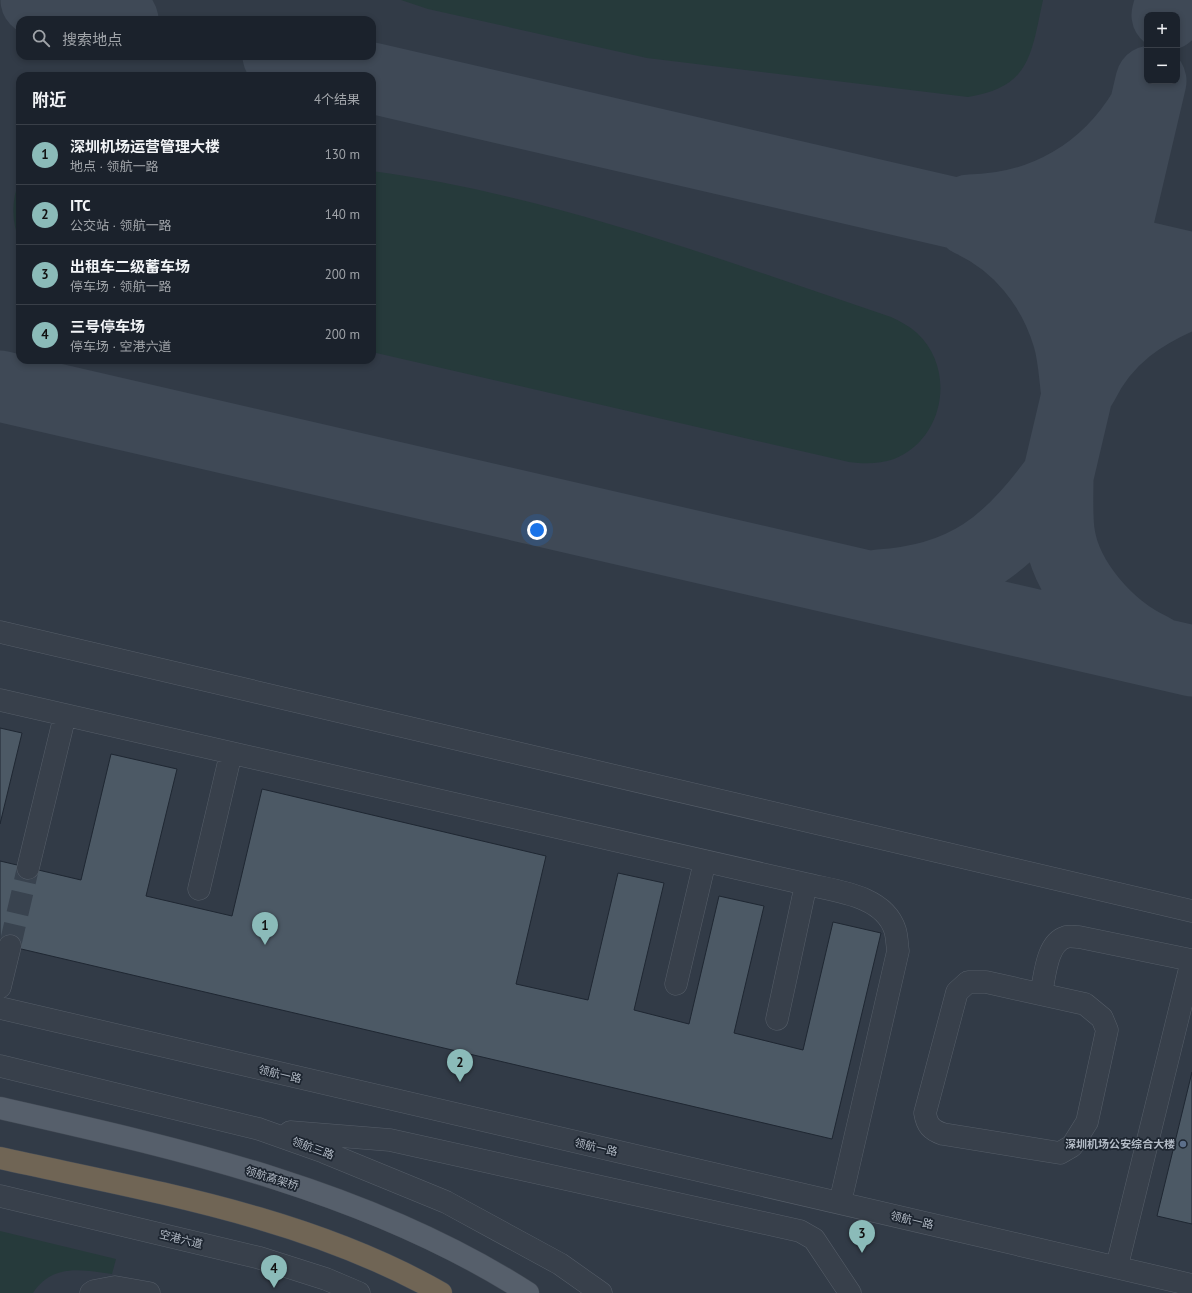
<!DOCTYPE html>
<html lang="zh">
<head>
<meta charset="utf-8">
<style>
  :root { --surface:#1b222c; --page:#282f38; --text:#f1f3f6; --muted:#a0a4a9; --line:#393f48; --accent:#8bbbb9 }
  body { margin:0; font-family:"PT Sans","Noto Sans SC",sans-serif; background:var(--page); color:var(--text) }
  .controls { position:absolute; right:12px; top:12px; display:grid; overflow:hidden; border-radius:8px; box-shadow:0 2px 6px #0003 }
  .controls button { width:36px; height:36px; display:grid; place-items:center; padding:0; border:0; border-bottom:1px solid var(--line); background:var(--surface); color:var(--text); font:20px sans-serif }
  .you { position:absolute; left:537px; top:530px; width:14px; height:14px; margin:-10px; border:3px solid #fff; border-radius:50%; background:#1a73e8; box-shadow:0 0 0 6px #1a73e833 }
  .badge { display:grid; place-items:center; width:26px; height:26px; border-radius:50%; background:var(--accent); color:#111; font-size:13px; font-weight:700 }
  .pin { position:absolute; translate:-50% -33px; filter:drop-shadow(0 1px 2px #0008) }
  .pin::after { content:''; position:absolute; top:21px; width:14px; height:12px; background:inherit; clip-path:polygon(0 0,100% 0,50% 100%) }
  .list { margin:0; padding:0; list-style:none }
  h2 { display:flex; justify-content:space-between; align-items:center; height:52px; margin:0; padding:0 16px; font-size:17px }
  h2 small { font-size:13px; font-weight:400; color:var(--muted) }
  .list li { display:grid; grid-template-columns:26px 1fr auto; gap:12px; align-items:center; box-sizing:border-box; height:60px; padding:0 16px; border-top:1px solid var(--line) }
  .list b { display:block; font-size:15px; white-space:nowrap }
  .list p { margin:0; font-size:13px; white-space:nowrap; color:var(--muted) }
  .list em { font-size:13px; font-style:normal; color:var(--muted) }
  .icon { flex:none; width:22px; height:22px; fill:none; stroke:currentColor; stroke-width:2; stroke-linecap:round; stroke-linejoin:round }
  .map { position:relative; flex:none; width:1192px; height:1293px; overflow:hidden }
  .search { position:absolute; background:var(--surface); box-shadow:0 2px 6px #0003; left:16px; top:16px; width:360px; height:44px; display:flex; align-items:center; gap:10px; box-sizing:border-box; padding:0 14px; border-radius:12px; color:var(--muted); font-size:15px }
  .panel { position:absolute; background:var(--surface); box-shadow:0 2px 6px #0003; left:16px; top:72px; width:360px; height:292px; border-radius:12px }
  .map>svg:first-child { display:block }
  .airport { fill:#323b47; fill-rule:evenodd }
  .green { fill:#263a3b }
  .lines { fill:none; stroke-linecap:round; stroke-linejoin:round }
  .taxiway { stroke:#3f4956; stroke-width:71 }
  .building { fill:#4c5965; stroke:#1f2732 }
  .minor-tunnel { stroke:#39434f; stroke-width:22; stroke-dasharray:22 11; stroke-linecap:butt }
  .minor-casing { stroke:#565e69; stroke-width:23 }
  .major-casing { stroke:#414954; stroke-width:23 }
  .highway-casing { stroke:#434b56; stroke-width:23 }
  .minor { stroke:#38404b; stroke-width:22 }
  .major { stroke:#565f6b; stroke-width:22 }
  .highway { stroke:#706555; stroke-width:22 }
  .service-dot { fill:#5c6f8a; stroke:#1d2530; stroke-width:1.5 }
  .labels { text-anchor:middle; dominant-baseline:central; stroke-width:3.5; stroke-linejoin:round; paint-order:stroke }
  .street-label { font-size:11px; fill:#b3bbc6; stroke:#1d2530 }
  .poi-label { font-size:11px; font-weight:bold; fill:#b3bbc6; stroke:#1d2530; text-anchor:end }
</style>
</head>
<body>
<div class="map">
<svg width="1192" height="1293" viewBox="0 0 1192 1293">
  <rect width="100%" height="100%" fill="#242e3a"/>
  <path class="airport" d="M 0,0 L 1192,0 L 1192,1293 L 0,1293 ZM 1147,15 L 1177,15 L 1177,81 L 1147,81 ZM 20,20 L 372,20 L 372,56 L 20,56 ZM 20,76 L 372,76 L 372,360 L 20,360 Z"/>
  <path class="green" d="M 401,0 L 1043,0 C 1031,54 1031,87 968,97 L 647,58 L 428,9 Z
    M 372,171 C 551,195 721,260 891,317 C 900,321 909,326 917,333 C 956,369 945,439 894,459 C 879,464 865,464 849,462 L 372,352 Z
    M 20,179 L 20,242 C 11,221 11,200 20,179 Z
    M 0,1231 L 116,1259 L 112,1274 C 82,1270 53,1263 33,1293 L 0,1293 Z"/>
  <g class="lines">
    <path class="taxiway" d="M 36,0 L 123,20
      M 1167,15 L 1171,0
      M 278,56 L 364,76
      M 372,78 L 1192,268
      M 1151,81 L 1058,476 C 1058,494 1057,513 1059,531 C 1065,580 1109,629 1153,649
      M 969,210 C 1044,209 1106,172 1144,109
      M 970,221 C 1018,243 1053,286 1068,337 C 1073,353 1074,371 1076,388
      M 0,386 L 1192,661
      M 1082,386 C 1105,338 1144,312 1192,293
      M 879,585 C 965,580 1009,544 1058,476"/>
  </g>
  <path class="building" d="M 0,728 L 22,733 L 0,824 Z
    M 111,754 L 177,769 L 146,896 L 232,916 L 262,789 L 546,856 L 516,984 L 588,1000 L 618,873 L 664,883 L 634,1010 L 689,1024 L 719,896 L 764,906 L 734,1033 L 803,1050 L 833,922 L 881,933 L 832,1139 L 0,944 L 0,861 L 81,880 Z
    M 1192,1072 L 1192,1224 L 1157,1216 Z"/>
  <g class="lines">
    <path class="minor-tunnel" d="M 10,946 L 28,868"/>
    <defs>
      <path id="minor" d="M 0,632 L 1192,911
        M 0,700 L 806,884 C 835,891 884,895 895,930 C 897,936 897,944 898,951 L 840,1203
        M 28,868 L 65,715
        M 199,889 L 231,753
        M 968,982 L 986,982 L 1085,1004 L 1102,1018 L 1107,1030 L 1087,1122 L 1072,1146 L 1060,1153 L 943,1134 C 931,1130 927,1125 925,1113 L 957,992 Z
        M 676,984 L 705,861
        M 0,987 L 10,946
        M 1041,994 C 1045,977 1046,943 1066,937 C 1070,936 1075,937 1079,937 L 1191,960
        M 0,1008 L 1192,1285
        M 777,1019 L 806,884
        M 0,1066 L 259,1129 L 324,1152 L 446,1202 L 560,1264 L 601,1293
        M 290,1132 L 390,1140 L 800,1231 L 814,1239 L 850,1293
        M 0,1196 L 260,1258 L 326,1279 L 359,1293
        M 1117,1266 L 1192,960
        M 91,1293 L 94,1291 L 115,1287 L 149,1293"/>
      <path id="major" d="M 0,1108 C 181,1149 370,1191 528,1293"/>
      <path id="highway" d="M 0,1158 C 149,1191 306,1216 441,1293"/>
    </defs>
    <use href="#minor" class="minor-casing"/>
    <use href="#major" class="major-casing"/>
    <use href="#highway" class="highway-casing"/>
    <use href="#minor" class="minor"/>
    <use href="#major" class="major"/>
    <use href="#highway" class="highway"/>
  </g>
  <circle class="service-dot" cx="1183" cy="1144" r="4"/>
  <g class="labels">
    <g class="street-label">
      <text transform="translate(280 1074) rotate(13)">领航一路</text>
      <text transform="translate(596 1147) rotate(13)">领航一路</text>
      <text transform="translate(313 1148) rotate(20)">领航三路</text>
      <text transform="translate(272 1178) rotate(17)">领航高架桥</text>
      <text transform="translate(912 1220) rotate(13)">领航一路</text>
      <text transform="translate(181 1239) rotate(14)">空港六道</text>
    </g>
    <g class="poi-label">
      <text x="1175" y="1144">深圳机场公安综合大楼</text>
    </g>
  </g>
</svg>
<div class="controls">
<button>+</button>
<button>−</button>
</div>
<div class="you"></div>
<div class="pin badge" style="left:265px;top:945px">1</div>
<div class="pin badge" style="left:460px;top:1082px">2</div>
<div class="pin badge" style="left:862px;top:1253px">3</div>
<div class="pin badge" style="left:274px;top:1288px">4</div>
<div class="search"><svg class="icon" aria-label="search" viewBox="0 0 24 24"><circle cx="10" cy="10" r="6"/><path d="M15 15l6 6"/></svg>搜索地点</div>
<section class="panel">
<h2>附近<small>4个结果</small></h2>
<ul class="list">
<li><span class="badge">1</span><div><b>深圳机场运营管理大楼</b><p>地点 · 领航一路</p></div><em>130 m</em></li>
<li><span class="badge">2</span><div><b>ITC</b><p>公交站 · 领航一路</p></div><em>140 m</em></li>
<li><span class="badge">3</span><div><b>出租车二级蓄车场</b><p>停车场 · 领航一路</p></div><em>200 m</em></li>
<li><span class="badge">4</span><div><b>三号停车场</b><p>停车场 · 空港六道</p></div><em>200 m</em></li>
</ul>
</section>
</div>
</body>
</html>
